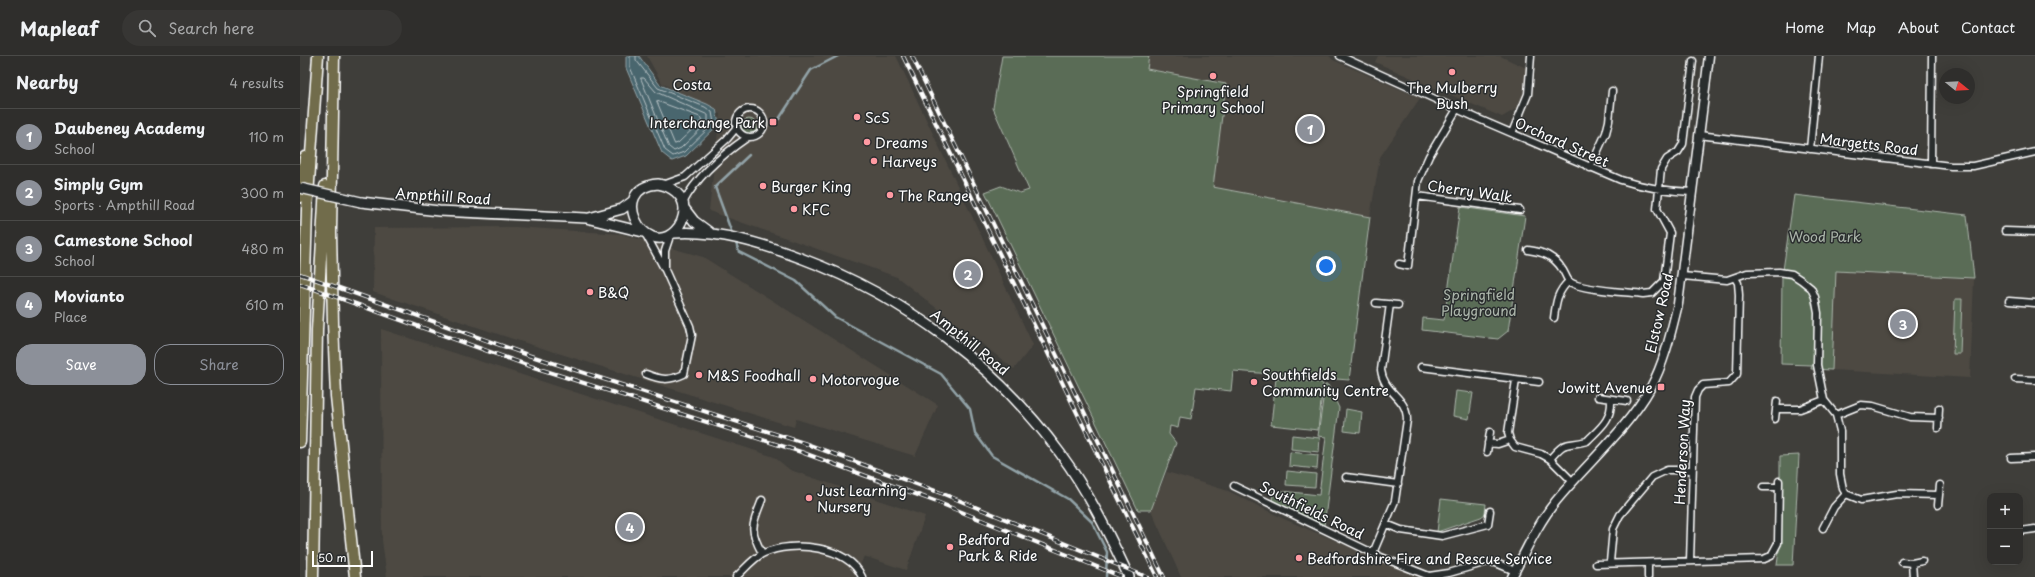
<!DOCTYPE html>
<html lang="en">
<head>
<meta charset="utf-8">
<style>
  :root { --surface:#2f2e2c; --page:#373634; --text:#f1f3f6; --muted:#a7a8a9; --line:#4a4a48; --accent:#8c9099 }
  body { margin:0; font-family:"Playpen Sans",sans-serif; background:var(--page); color:var(--text) }
  .controls { position:absolute; right:12px; bottom:12px; display:grid; overflow:hidden; border-radius:8px; box-shadow:0 4px 16px #0002 }
  .controls button { width:36px; height:36px; display:grid; place-items:center; padding:0; border:0; border-bottom:1px solid var(--line); background:var(--surface); color:var(--text); font:20px sans-serif }
  .compass { position:absolute; left:1639px; top:12px; width:36px; height:36px; border-radius:50%; background:var(--surface); box-shadow:0 4px 16px #0002; rotate:108deg }
  .scale { position:absolute; left:12px; bottom:10px; width:61px; box-sizing:border-box; padding-left:4px; border:2px solid #fff; border-top:0; font-size:11px; line-height:14px; white-space:nowrap; color:#fff; -webkit-text-stroke:3px #2a2d2e; paint-order:stroke }
  .you { position:absolute; left:1026px; top:210px; width:14px; height:14px; margin:-10px; border:3px solid #fff; border-radius:50%; background:#1a73e8; box-shadow:0 0 0 6px #1a73e833 }
  .badge { display:grid; place-items:center; width:26px; height:26px; border-radius:50%; background:var(--accent); color:#fff; font-size:13px; font-weight:700 }
  .pin { position:absolute; translate:-50% -50%; border:2px solid #fff; box-shadow:0 1px 4px #0006 }
  .list { margin:0; padding:0; list-style:none }
  h2 { display:flex; justify-content:space-between; align-items:center; height:52px; margin:0; padding:0 16px; font-size:17px }
  h2 small { font-size:13px; font-weight:400; color:var(--muted) }
  .list li { display:grid; grid-template-columns:26px 1fr auto; gap:12px; align-items:center; box-sizing:border-box; height:56px; padding:0 16px; border-top:1px solid var(--line) }
  .list b { display:block; font-size:15px; white-space:nowrap }
  .list p { margin:0; font-size:13px; white-space:nowrap; color:var(--muted) }
  .list em { font-size:13px; font-style:normal; color:var(--muted) }
  .actions { display:flex; gap:8px; padding:12px 16px }
  .actions a { flex:1; padding:9px 0; border:1px solid var(--accent); border-radius:16px; text-align:center; font-size:14px; color:var(--accent) }
  .actions .main { background:var(--accent); color:#fff }
  .icon { flex:none; width:22px; height:22px; fill:none; stroke:currentColor; stroke-width:2; stroke-linecap:round; stroke-linejoin:round }
  .map { position:relative; flex:none; width:1735px; height:521px; overflow:hidden }
  header { display:flex; align-items:center; gap:24px; box-sizing:border-box; height:56px; padding:0 20px; background:var(--surface); border-bottom:1px solid var(--line) }
  header strong { font-size:19px }
  nav { display:flex; gap:22px; margin-inline-start:auto; font-size:14px }
  .search { width:280px; height:36px; background:var(--page); display:flex; align-items:center; gap:10px; box-sizing:border-box; padding:0 14px; border-radius:22px; color:var(--muted); font-size:15px }
  main { display:flex }
  aside { flex:1; background:var(--surface) }
  .map>svg:first-child { display:block }
  .built { fill:#4e4a43 }
  .green { fill:#5a6c57; stroke:#acb6ab }
  .water { fill:#4a666e; stroke:#92a3a8 }
  .lines { fill:none; stroke-linecap:round; stroke-linejoin:round }
  .shore { stroke:#b7c2c5; stroke-width:1 }
  .stream { stroke:#92a3a8; stroke-width:2.5 }
  .minor-casing { stroke:#fff; stroke-width:9 }
  .tertiary-casing { stroke:#fff; stroke-width:11 }
  .secondary-casing { stroke:#fff; stroke-width:12 }
  .trunk-casing { stroke:#fff; stroke-width:13 }
  .minor { stroke:#2a2d2e; stroke-width:6 }
  .tertiary { stroke:#2a2d2e; stroke-width:8 }
  .secondary { stroke:#2a2d2e; stroke-width:9 }
  .trunk { stroke:#716c4b; stroke-width:10 }
  .rail-casing { stroke:#fff; stroke-width:4 }
  .rail { stroke:#2a2d2e; stroke-width:2.5; stroke-dasharray:8; stroke-linecap:butt }
  .secondary-bridge-casing { stroke:#fff; stroke-width:12; stroke-linecap:butt }
  .secondary-bridge { stroke:#2a2d2e; stroke-width:9 }
  .poi-dot { fill:#ff9aa2; stroke:#2a2d2e; stroke-width:1.5 }
  .labels { text-anchor:middle; dominant-baseline:central; stroke-width:3; stroke-linejoin:round; paint-order:stroke }
  .poi-label { font-size:14px; fill:#fff; stroke:#2a2d2e; text-anchor:start }
  .street-label { font-size:14px; fill:#fff; stroke:#2a2d2e }
  .park-label { font-size:14px; fill:#acb6ab; stroke:#2a2d2e }
</style>
</head>
<body>
<header>
<strong>Mapleaf</strong>
<div class="search"><svg class="icon" aria-label="search" viewBox="0 0 24 24"><circle cx="10" cy="10" r="6"/><path d="M15 15l6 6"/></svg>Search here</div>
<nav><a>Home</a><a>Map</a><a>About</a><a>Contact</a></nav>
</header>
<main>
<aside>
<h2>Nearby<small>4 results</small></h2>
<ul class="list">
<li><span class="badge">1</span><div><b>Daubeney Academy</b><p>School</p></div><em>110 m</em></li>
<li><span class="badge">2</span><div><b>Simply Gym</b><p>Sports · Ampthill Road</p></div><em>300 m</em></li>
<li><span class="badge">3</span><div><b>Camestone School</b><p>School</p></div><em>480 m</em></li>
<li><span class="badge">4</span><div><b>Movianto</b><p>Place</p></div><em>610 m</em></li>
</ul>
<div class="actions"><a class="main">Save</a><a>Share</a></div>
</aside>
<div class="map">
<svg width="1735" height="521" viewBox="0 0 1735 521">
  <rect width="100%" height="100%" fill="#3f3e3a"/>
  <filter id="ink" filterUnits="userSpaceOnUse"><feTurbulence type="fractalNoise" baseFrequency=".025" numOctaves="2"/><feDisplacementMap in="SourceGraphic" scale="8" xChannelSelector="R" yChannelSelector="G"/><feConvolveMatrix kernelMatrix="1 2 1 2 8 2 1 2 1" color-interpolation-filters="sRGB"/></filter>
  <g filter="url(#ink)">
    <path class="built" d="M 347,0 L 596,0 L 733,289 L 714,313 L 597,221 L 409,155 L 420,58 L 362,27 Z
      M 849,0 L 1029,0 L 1033,4 L 1120,42 L 1080,101 L 1070,161 L 913,131 L 926,28 L 847,13 Z
      M 1078,0 L 1200,0 L 1226,12 L 1222,42 L 1216,53 L 1202,61 L 1075,6 Z
      M 215,171 L 321,178 L 403,201 L 638,349 L 615,400 L 496,363 L 494,371 L 201,279 L 73,236 L 74,172 Z
      M 1535,215 L 1674,222 L 1670,322 L 1532,314 Z
      M 81,273 L 474,401 L 490,414 L 625,460 L 606,514 L 564,500 L 555,521 L 87,521 L 82,484 Z
      M 867,416 L 928,435 L 986,464 L 1121,521 L 881,521 L 851,454 Z"/>
    <path class="green" d="M 702,0 L 849,0 L 847,13 L 926,28 L 913,131 L 1070,161 L 1049,324 L 933,315 L 931,335 L 896,331 L 891,363 L 880,361 L 878,372 L 870,370 L 869,378 L 876,387 L 851,454 L 838,454 L 685,136 L 701,130 L 720,137 L 729,134 L 693,52 Z
      M441 71a8 8 0 1 1 16 0a8 8 0 1 1-16 0Z
      M 1494,139 L 1667,159 L 1674,222 L 1536,215 L 1532,314 L 1511,313 L 1512,309 L 1481,308 L 1482,221 Z
      M 1160,151 L 1225,160 L 1208,275 L 1198,283 L 1122,274 L 1123,262 L 1144,264 Z
      M 1655,243 L 1662,243 L 1660,298 L 1653,298 Z
      M 976,322 L 1023,327 L 1018,374 L 971,369 Z
      M 1025,329 L 1028,329 L 1039,352 L 1024,470 L 972,446 L 973,434 L 1019,439 L 1026,381 L 1018,380 Z
      M 1156,335 L 1173,337 L 1169,363 L 1153,360 Z
      M 1046,353 L 1062,356 L 1060,377 L 1044,375 Z
      M 992,379 L 1020,382 L 1019,396 L 991,393 Z
      M 990,396 L 1018,399 L 1017,413 L 989,410 Z
      M 1499,399 L 1493,509 L 1477,509 L 1480,487 L 1480,400 Z
      M 987,415 L 1016,418 L 1015,431 L 986,429 Z
      M 1141,443 L 1186,448 L 1185,458 L 1181,461 L 1137,476 Z"/>
    <path class="water" d="M 326,0 L 339,0 L 360,29 L 407,48 L 416,53 L 419,68 L 386,100 L 372,105 L 362,97 L 326,12 Z"/>
    <g class="lines">
      <path class="shore" d="M 330,0 L 330,11 L 365,94 L 373,100 L 384,96 L 414,67 L 412,56 L 405,51 L 358,32 L 336,4 L 336,0
        M 341,22 L 344,22 L 356,36 L 408,59 L 408,66 L 381,92 L 374,95 L 369,91 Z
        M 357,45 L 400,61 L 402,64 L 378,87 L 375,88 Z"/>
      <path class="stream" d="M 479,63 L 511,14 L 538,0
        M 433,180 L 415,131 L 449,99
        M 435,184 L 439,196 L 496,225 L 535,261 L 641,318 L 670,353 L 675,377 L 692,400 L 768,443 L 792,466 L 807,496 L 806,521"/>
      <defs>
        <path id="minor" d="M 1040,0 L 1181,64 L 1321,124 C 1345,132 1367,135 1392,136
          M436 67a14 14 0 1 1 28 0a14 14 0 1 1-28 0Z
          M 1212,77 L 1228,38 L 1231,0
          M 1399,79 L 1651,110 L 1673,110 L 1735,96
          M 1510,93 L 1519,0
          M 1631,108 L 1632,0
          M 1290,112 L 1306,77 L 1309,65 L 1312,35
          M 363,129 L 385,121 L 427,83 L 437,71
          M 1117,140 L 1220,154
          M 383,147 C 397,120 423,98 448,81
          M 1705,175 L 1735,176
          M 345,177 L 365,214 L 390,270 L 392,279 L 384,318 C 369,325 361,324 346,318
          M 1228,194 C 1243,196 1254,200 1262,213 C 1265,216 1266,223 1270,226 C 1281,234 1327,236 1343,238 L 1352,237 L 1364,225 L 1370,177 L 1357,153 L 1361,113 L 1367,103 L 1378,96 L 1383,88 L 1393,5
          M 1099,208 L 1108,210 L 1118,125 L 1129,100 L 1157,53
          M 365,212 L 365,195 L 370,180
          M 1382,220 L 1427,224 L 1447,217 L 1479,216 L 1492,218 L 1501,224 L 1511,232 L 1515,241 L 1518,257 L 1517,309 L 1524,344 L 1536,359 L 1540,375 L 1540,418 L 1543,433 L 1546,438 L 1561,444 L 1597,438 L 1639,439
          M 1709,245 L 1735,247
          M 1076,247 L 1098,249
          M 1254,262 C 1256,246 1257,236 1269,225
          M 1121,311 L 1239,326
          M 1715,323 L 1735,324
          M 1216,324 L 1208,377 L 1210,384 L 1215,391 L 1241,398 L 1250,403 L 1273,426
          M 1298,341 L 1327,345
          M 1476,353 L 1500,353 L 1524,344
          M 1536,359 L 1561,349 L 1573,350 L 1610,361 L 1639,362
          M 1475,363 L 1477,345
          M 1638,372 L 1639,352
          M 1188,387 L 1198,388 L 1210,384
          M 1187,396 L 1190,376
          M 1711,402 L 1735,401
          M 1250,403 C 1267,383 1264,391 1287,385 C 1301,371 1312,364 1311,343
          M 1046,421 L 1098,428
          M 934,430 L 1081,501 L 1129,520 L 1149,517 L 1187,506 L 1196,507 L 1215,515
          M 1463,431 L 1478,431
          M 462,444 C 452,469 449,473 462,497
          M 1638,449 L 1640,429
          M 1086,468 L 1101,474 L 1142,480 L 1188,468 L 1190,455
          M 1523,472 L 1534,451 L 1546,438
          M 1720,475 L 1735,473
          M 1073,497 L 1095,445 L 1107,364 C 1107,340 1084,338 1081,314 L 1090,248
          M 1390,505 L 1395,341 L 1398,334 L 1403,329 L 1429,327 L 1437,318 L 1439,239 L 1438,227 L 1435,222
          M 1310,506 L 1313,473 L 1320,459 L 1352,421 L 1367,414 L 1392,414
          M 1602,506 L 1612,507
          M 1348,507 L 1348,521
          M 1296,508 L 1464,503 L 1471,500 L 1478,487 L 1479,425
          M 436,521 C 444,514 454,501 464,497 C 492,484 549,490 562,521
          M 1613,521 L 1612,507 L 1622,505"/>
        <path id="tertiary" d="M 1212,521 C 1225,496 1238,467 1256,445 C 1288,406 1326,375 1351,331 C 1365,305 1371,276 1378,248 L 1409,0"/>
        <path id="secondary" d="M 358,128 C 371,130 384,139 384,153 C 384,162 381,169 375,175 C 345,205 306,132 358,128 Z
          M 61,146 L 139,155 L 286,162 L 343,176
          M 384,152 L 394,165 L 409,176
          M 289,162 L 322,153 L 333,145
          M 374,177 C 418,174 461,187 503,203 C 605,241 695,309 760,397 C 788,435 809,478 829,521"/>
        <path id="trunk" d="M 34,0 L 31,176 L 33,267 L 36,340 L 55,521
          M 0,141 L 5,101
          M 0,386 L 7,154 L 18,0
          M 13,521 L 17,274 L 25,130"/>
      </defs>
      <use href="#minor" class="minor-casing"/>
      <use href="#tertiary" class="tertiary-casing"/>
      <use href="#secondary" class="secondary-casing"/>
      <use href="#trunk" class="trunk-casing"/>
      <use href="#minor" class="minor"/>
      <use href="#tertiary" class="tertiary"/>
      <use href="#secondary" class="secondary"/>
      <use href="#trunk" class="trunk"/>
      <defs>
        <path id="rail" d="M 603,0 L 857,521
          M 612,0 L 864,521
          M 0,218 L 228,299 L 504,387 L 641,437 L 847,521
          M 0,228 L 224,308 L 501,396 L 637,446 L 822,521"/>
      </defs>
      <use href="#rail" class="rail-casing"/>
      <use href="#rail" class="rail"/>
      <defs>
        <path id="secondary-bridge" d="M 0,132 L 61,146"/>
      </defs>
      <use href="#secondary-bridge" class="secondary-bridge-casing"/>
      <use href="#secondary-bridge" class="secondary-bridge"/>
    </g>
  </g>
  <g class="poi-dot">
    <circle cx="392" cy="13" r="4"/>
    <circle cx="1152" cy="16" r="4"/>
    <circle cx="913" cy="20" r="4"/>
    <circle cx="557" cy="61" r="4"/>
    <rect x="469" y="62" width="8" height="8" rx="2"/>
    <circle cx="567" cy="86" r="4"/>
    <circle cx="574" cy="105" r="4"/>
    <circle cx="463" cy="130" r="4"/>
    <circle cx="590" cy="139" r="4"/>
    <circle cx="494" cy="153" r="4"/>
    <circle cx="290" cy="236" r="4"/>
    <circle cx="399" cy="319" r="4"/>
    <circle cx="513" cy="323" r="4"/>
    <circle cx="954" cy="326" r="4"/>
    <rect x="1357" y="327" width="8" height="8" rx="2"/>
    <circle cx="509" cy="442" r="4"/>
    <circle cx="650" cy="491" r="4"/>
    <circle cx="999" cy="502" r="4"/>
  </g>
  <g class="labels">
    <g class="poi-label">
      <text x="392" y="28" text-anchor="middle">Costa</text>
      <text x="1152" y="31" text-anchor="middle">The Mulberry<tspan x="1152" dy="16">Bush</tspan></text>
      <text x="913" y="35" text-anchor="middle">Springfield<tspan x="913" dy="16">Primary School</tspan></text>
      <text x="565" y="61">ScS</text>
      <text x="465" y="66" text-anchor="end">Interchange Park</text>
      <text x="575" y="86">Dreams</text>
      <text x="582" y="105">Harveys</text>
      <text x="471" y="130">Burger King</text>
      <text x="598" y="139">The Range</text>
      <text x="502" y="153">KFC</text>
      <text x="298" y="236">B&amp;Q</text>
      <text x="962" y="318">Southfields<tspan x="962" dy="16">Community Centre</tspan></text>
      <text x="407" y="319">M&amp;S Foodhall</text>
      <text x="521" y="323">Motorvogue</text>
      <text x="1353" y="331" text-anchor="end">Jowitt Avenue</text>
      <text x="517" y="434">Just Learning<tspan x="517" dy="16">Nursery</tspan></text>
      <text x="658" y="483">Bedford<tspan x="658" dy="16">Park &amp; Ride</tspan></text>
      <text x="1007" y="502">Bedfordshire Fire and Rescue Service</text>
    </g>
    <g class="street-label">
      <text transform="translate(1262 86) rotate(24)">Orchard Street</text>
      <text transform="translate(1569 88) rotate(7)">Margetts Road</text>
      <text transform="translate(1170 135) rotate(8)">Cherry Walk</text>
      <text transform="translate(143 140) rotate(4)">Ampthill Road</text>
      <text transform="translate(1359 257) rotate(-77)">Elstow Road</text>
      <text transform="translate(670 286) rotate(39)">Ampthill Road</text>
      <text transform="translate(1382 396) rotate(-87)">Henderson Way</text>
      <text transform="translate(1012 454) rotate(26)">Southfields Road</text>
    </g>
    <g class="park-label">
      <text x="1525" y="180">Wood Park</text>
      <text x="1179" y="238">Springfield<tspan x="1179" dy="16">Playground</tspan></text>
    </g>
  </g>
</svg>
<div class="controls">
<button>+</button>
<button>−</button>
</div>
<svg class="compass" viewBox="-18 -18 36 36"><path d="M0-13l5 13h-10z" fill="#e53935"/><path d="M0 13l5-13h-10z" fill="#a7a8a9"/></svg>
<div class="scale">50 m</div>
<div class="you"></div>
<div class="pin badge" style="left:1010px;top:73px">1</div>
<div class="pin badge" style="left:668px;top:218px">2</div>
<div class="pin badge" style="left:1603px;top:268px">3</div>
<div class="pin badge" style="left:330px;top:471px">4</div>
</div>
</main>
</body>
</html>
